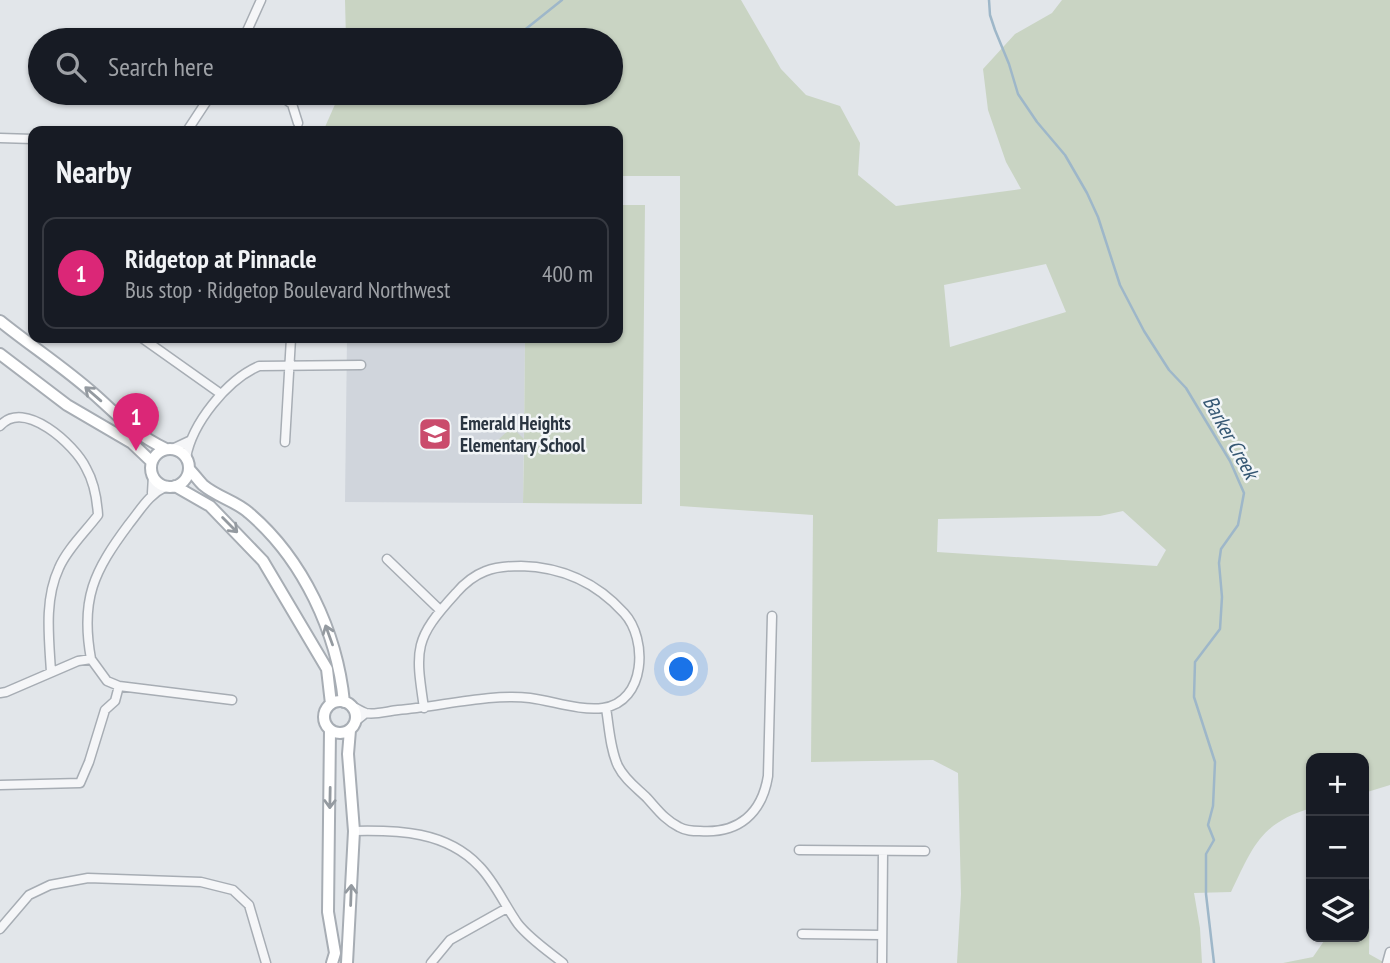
<!DOCTYPE html>
<html lang="en">
<head>
<meta charset="utf-8">
<style>
  :root { --surface:#171b24; --page:#20242c; --text:#f1f3f6; --muted:#9ea1a6; --line:#363941; --accent:#db2777 }
  body { margin:0; font-family:"PT Sans Narrow",sans-serif; background:var(--page); color:var(--text) }
  .controls { position:absolute; right:21px; bottom:21px; display:grid; overflow:hidden; border-radius:14px; box-shadow:0 2px 5px #0004 }
  .controls button { width:63px; height:63px; display:grid; place-items:center; padding:0; border:0; border-bottom:2px solid var(--line); background:var(--surface); color:var(--text); font:35px sans-serif }
  .you { position:absolute; left:682px; top:670px; width:24px; height:24px; margin:-18px; border:5px solid #fff; border-radius:50%; background:#1a73e8; box-shadow:0 0 0 10px #1a73e833 }
  .badge { display:grid; place-items:center; width:46px; height:46px; border-radius:50%; background:var(--accent); color:#fff; font-size:23px; font-weight:700 }
  .pin { position:absolute; translate:-50% -58px; filter:drop-shadow(0 2px 4px #0008) }
  .pin::after { content:''; position:absolute; top:37px; width:24px; height:21px; background:inherit; clip-path:polygon(0 0,100% 0,50% 100%) }
  .list { margin:0; padding:0; list-style:none }
  h2 { display:flex; justify-content:space-between; align-items:center; height:91px; margin:0; padding:0 28px; font-size:30px }
  h2 small { font-size:23px; font-weight:400; color:var(--muted) }
  .list li { display:grid; grid-template-columns:46px 1fr auto; gap:21px; align-items:center; box-sizing:border-box; height:112px; margin:0 14px 14px; padding:0 14px; border:2px solid var(--line); border-radius:14px }
  .list b { display:block; font-size:26px; white-space:nowrap }
  .list p { margin:0; font-size:23px; white-space:nowrap; color:var(--muted) }
  .list em { font-size:23px; font-style:normal; color:var(--muted) }
  .icon { flex:none; width:38px; height:38px; fill:none; stroke:currentColor; stroke-width:2; stroke-linecap:round; stroke-linejoin:round }
  .map { position:relative; flex:none; width:1390px; height:963px; overflow:hidden }
  .search { position:absolute; background:var(--surface); box-shadow:0 2px 5px #0004; left:28px; top:28px; width:595px; height:77px; display:flex; align-items:center; gap:18px; box-sizing:border-box; padding:0 24px; border-radius:38px; color:var(--muted); font-size:26px }
  .panel { position:absolute; background:var(--surface); box-shadow:0 2px 5px #0004; left:28px; top:126px; width:595px; height:217px; border-radius:14px }
  .map>svg:first-child { display:block }
  .built { fill:#d0d5dc }
  .green { fill:#c9d4c3; fill-rule:evenodd }
  .lines { fill:none; stroke-linecap:round; stroke-linejoin:round }
  .stream { stroke:#9eb7c9; stroke-width:2.5 }
  .street-casing { stroke:#a7adb4; stroke-width:11 }
  .secondary-casing { stroke:#a7adb4; stroke-width:14 }
  .street { stroke:#f5f6f8; stroke-width:8 }
  .secondary { stroke:#fff; stroke-width:10 }
  .oneway { stroke:#949aa0 }
  .labels { text-anchor:middle; dominant-baseline:central; stroke-width:5; stroke-linejoin:round; paint-order:stroke }
  .poi-label { font-size:19px; font-weight:bold; fill:#2a3541; stroke:#f2f5f7; text-anchor:start }
  .water-label { font-size:21px; font-style:italic; fill:#365874; stroke:#f2f5f7 }
</style>
</head>
<body>
<div class="map">
<svg width="1390" height="963" viewBox="0 0 1390 963">
  <rect width="100%" height="100%" fill="#e2e6ea"/>
  <path class="built" d="M 347,338 L 525,338 L 523,503 L 345,502 Z"/>
  <path class="green" d="M 345,0 L 741,0 L 781,69 L 806,95 L 840,106 L 860,143 L 858,175 L 896,206 L 1021,189 L 1006,162 L 988,110 L 983,69 L 1015,34 L 1052,13 L 1062,0 L 1390,0 L 1390,785 L 1364,793 L 1364,758 L 1311,758 L 1311,808 C 1259,824 1253,847 1231,892 L 1194,893 L 1200,928 L 1202,963 L 957,963 L 961,894 L 958,773 L 933,760 L 811,762 L 813,515 L 680,506 L 680,176 L 618,176 L 618,131 L 326,131 L 325,127 L 340,93 L 611,93 L 611,40 L 346,40 ZM 1046,264 L 1066,312 L 950,347 L 944,285 ZM 1123,511 L 1166,550 L 1157,566 L 937,552 L 938,519 L 1100,516 Z
    M 618,205 L 645,205 L 642,504 L 523,503 L 524,451 L 508,451 L 498,440 L 512,427 L 524,439 L 525,338 L 618,338 Z
    M 1364,886 L 1370,890 L 1369,954 L 1385,963 L 1283,963 L 1313,957 L 1324,941 L 1323,937 L 1364,937 Z"/>
  <g class="lines">
    <path class="stream" d="M 989,0 L 990,15 L 995,30 L 1009,64 L 1018,94 L 1037,122 L 1065,155 L 1087,193 L 1098,217 L 1120,285 L 1144,331 L 1169,370 L 1186,388 L 1230,461 L 1244,493 L 1238,525 L 1221,549 L 1219,563 L 1222,597 L 1220,629 L 1195,662 L 1194,697 L 1215,762 L 1213,806 L 1208,825 L 1214,840 L 1206,854 L 1206,894 L 1214,963
      M 512,40 L 562,0
      M 448,97 L 453,93"/>
    <defs>
      <path id="street" d="M 243,40 L 261,0
        M 277,93 L 292,104 L 298,123
        M 187,131 L 212,93
        M 0,138 L 33,139
        M 142,338 L 221,394
        M 0,426 C 24,398 75,445 86,468 C 94,482 97,499 98,515 C 86,531 67,549 59,568 C 44,600 49,638 51,672
        M 285,442 L 291,338
        M 172,449 L 189,441
        M 186,458 C 192,423 227,380 259,366 L 361,365
        M 152,493 L 153,476
        M 387,559 L 440,610
        M 91,659 C 80,599 94,571 129,524 C 142,508 148,495 167,486
        M 0,693 L 6,692 L 78,661 L 91,659 L 107,681 L 119,686 L 232,700
        M 352,706 C 356,708 362,712 366,713 C 375,715 388,711 398,710 C 438,707 491,693 530,698 C 553,701 580,711 603,708 C 646,702 648,639 624,613 C 596,582 562,567 521,566 C 493,566 475,571 456,593 C 414,639 415,648 424,708
        M 606,708 C 609,726 610,749 618,766 C 625,780 637,788 647,798 C 658,810 665,820 679,827 C 686,831 693,831 700,831 C 739,834 762,813 768,776 L 772,616
        M 356,721 L 366,713
        M 0,785 L 80,783 L 89,762 L 105,710 L 115,701 L 119,686
        M 354,831 C 398,830 446,831 479,866 C 495,882 505,906 518,924 C 530,939 548,951 563,963
        M 799,850 L 925,851
        M 0,929 L 29,895 L 50,885 L 88,878 L 201,882 L 233,890 L 249,905 L 266,963
        M 802,934 L 882,935
        M 431,963 L 450,940 L 507,908
        M 882,963 L 883,851
        M 1387,963 L 1390,952"/>
      <path id="secondary" d="M 0,321 C 31,346 65,368 94,394 C 120,417 133,433 166,449
        M 0,354 L 67,405 L 132,443 L 152,462
        M151 468a19 19 0 1 1 38 0a19 19 0 1 1-38 0Z
        M 189,469 C 194,474 198,480 203,485 C 217,497 236,501 249,513 C 303,559 337,632 344,702
        M 175,486 L 210,506 L 263,561 L 327,669 L 331,704
        M324 717a16 16 0 1 1 32 0a16 16 0 1 1-32 0Z
        M 330,730 L 328,912 L 335,953 L 332,963
        M 347,963 L 354,831 L 348,754 L 350,730"/>
    </defs>
    <use href="#street" class="street-casing"/>
    <use href="#secondary" class="secondary-casing"/>
    <use href="#street" class="street"/>
    <use href="#secondary" class="secondary"/>
  </g>
  <defs><path id="oneway-shaft" d="M-6 0H5M1.5-3L5.5 0L1.5 3" fill="none" stroke-width="1.6" stroke-linecap="round" stroke-linejoin="round" transform="scale(1.75)"/></defs>
  <g class="oneway">
    <use href="#oneway-shaft" transform="translate(93 394) rotate(-139)"/>
    <use href="#oneway-shaft" transform="translate(230 525) rotate(45)"/>
    <use href="#oneway-shaft" transform="translate(329 635) rotate(-110)"/>
    <use href="#oneway-shaft" transform="translate(330 798) rotate(91)"/>
    <use href="#oneway-shaft" transform="translate(351 895) rotate(-88)"/>
  </g>
  <defs>
    <symbol id="school-square" viewBox="-11 -11 22 22"><rect x="-9" y="-9" width="18" height="18" rx="4" fill="#ca4c6c" stroke="#f2f5f7"/><path d="M0-5L7-2L0 1L-7-2ZM-4 1L0 2.5L4 1V4Q0 6-4 4Z" fill="#fff"/></symbol>
  </defs>
  <g fill-rule="evenodd">
    <use href="#school-square" x="416" y="415" width="38" height="38"/>
  </g>
  <g class="labels">
    <g class="poi-label">
      <text x="460" y="423">Emerald Heights<tspan x="460" dy="22">Elementary School</tspan></text>
    </g>
    <g class="water-label">
      <text transform="translate(1231 437) rotate(61)">Barker Creek</text>
    </g>
  </g>
</svg>
<div class="controls">
<button>+</button>
<button>−</button>
<button><svg class="icon" aria-label="layers" viewBox="0 0 24 24"><path d="M12 4l9 5-9 5-9-5zM3 14l9 5 9-5"/></svg></button>
</div>
<div class="you"></div>
<div class="pin badge" style="left:136px;top:451px">1</div>
<div class="search"><svg class="icon" aria-label="search" viewBox="0 0 24 24"><circle cx="10" cy="10" r="6"/><path d="M15 15l6 6"/></svg>Search here</div>
<section class="panel">
<h2>Nearby<small></small></h2>
<ul class="list">
<li><span class="badge">1</span><div><b>Ridgetop at Pinnacle</b><p>Bus stop · Ridgetop Boulevard Northwest</p></div><em>400 m</em></li>
</ul>
</section>
</div>
</body>
</html>
